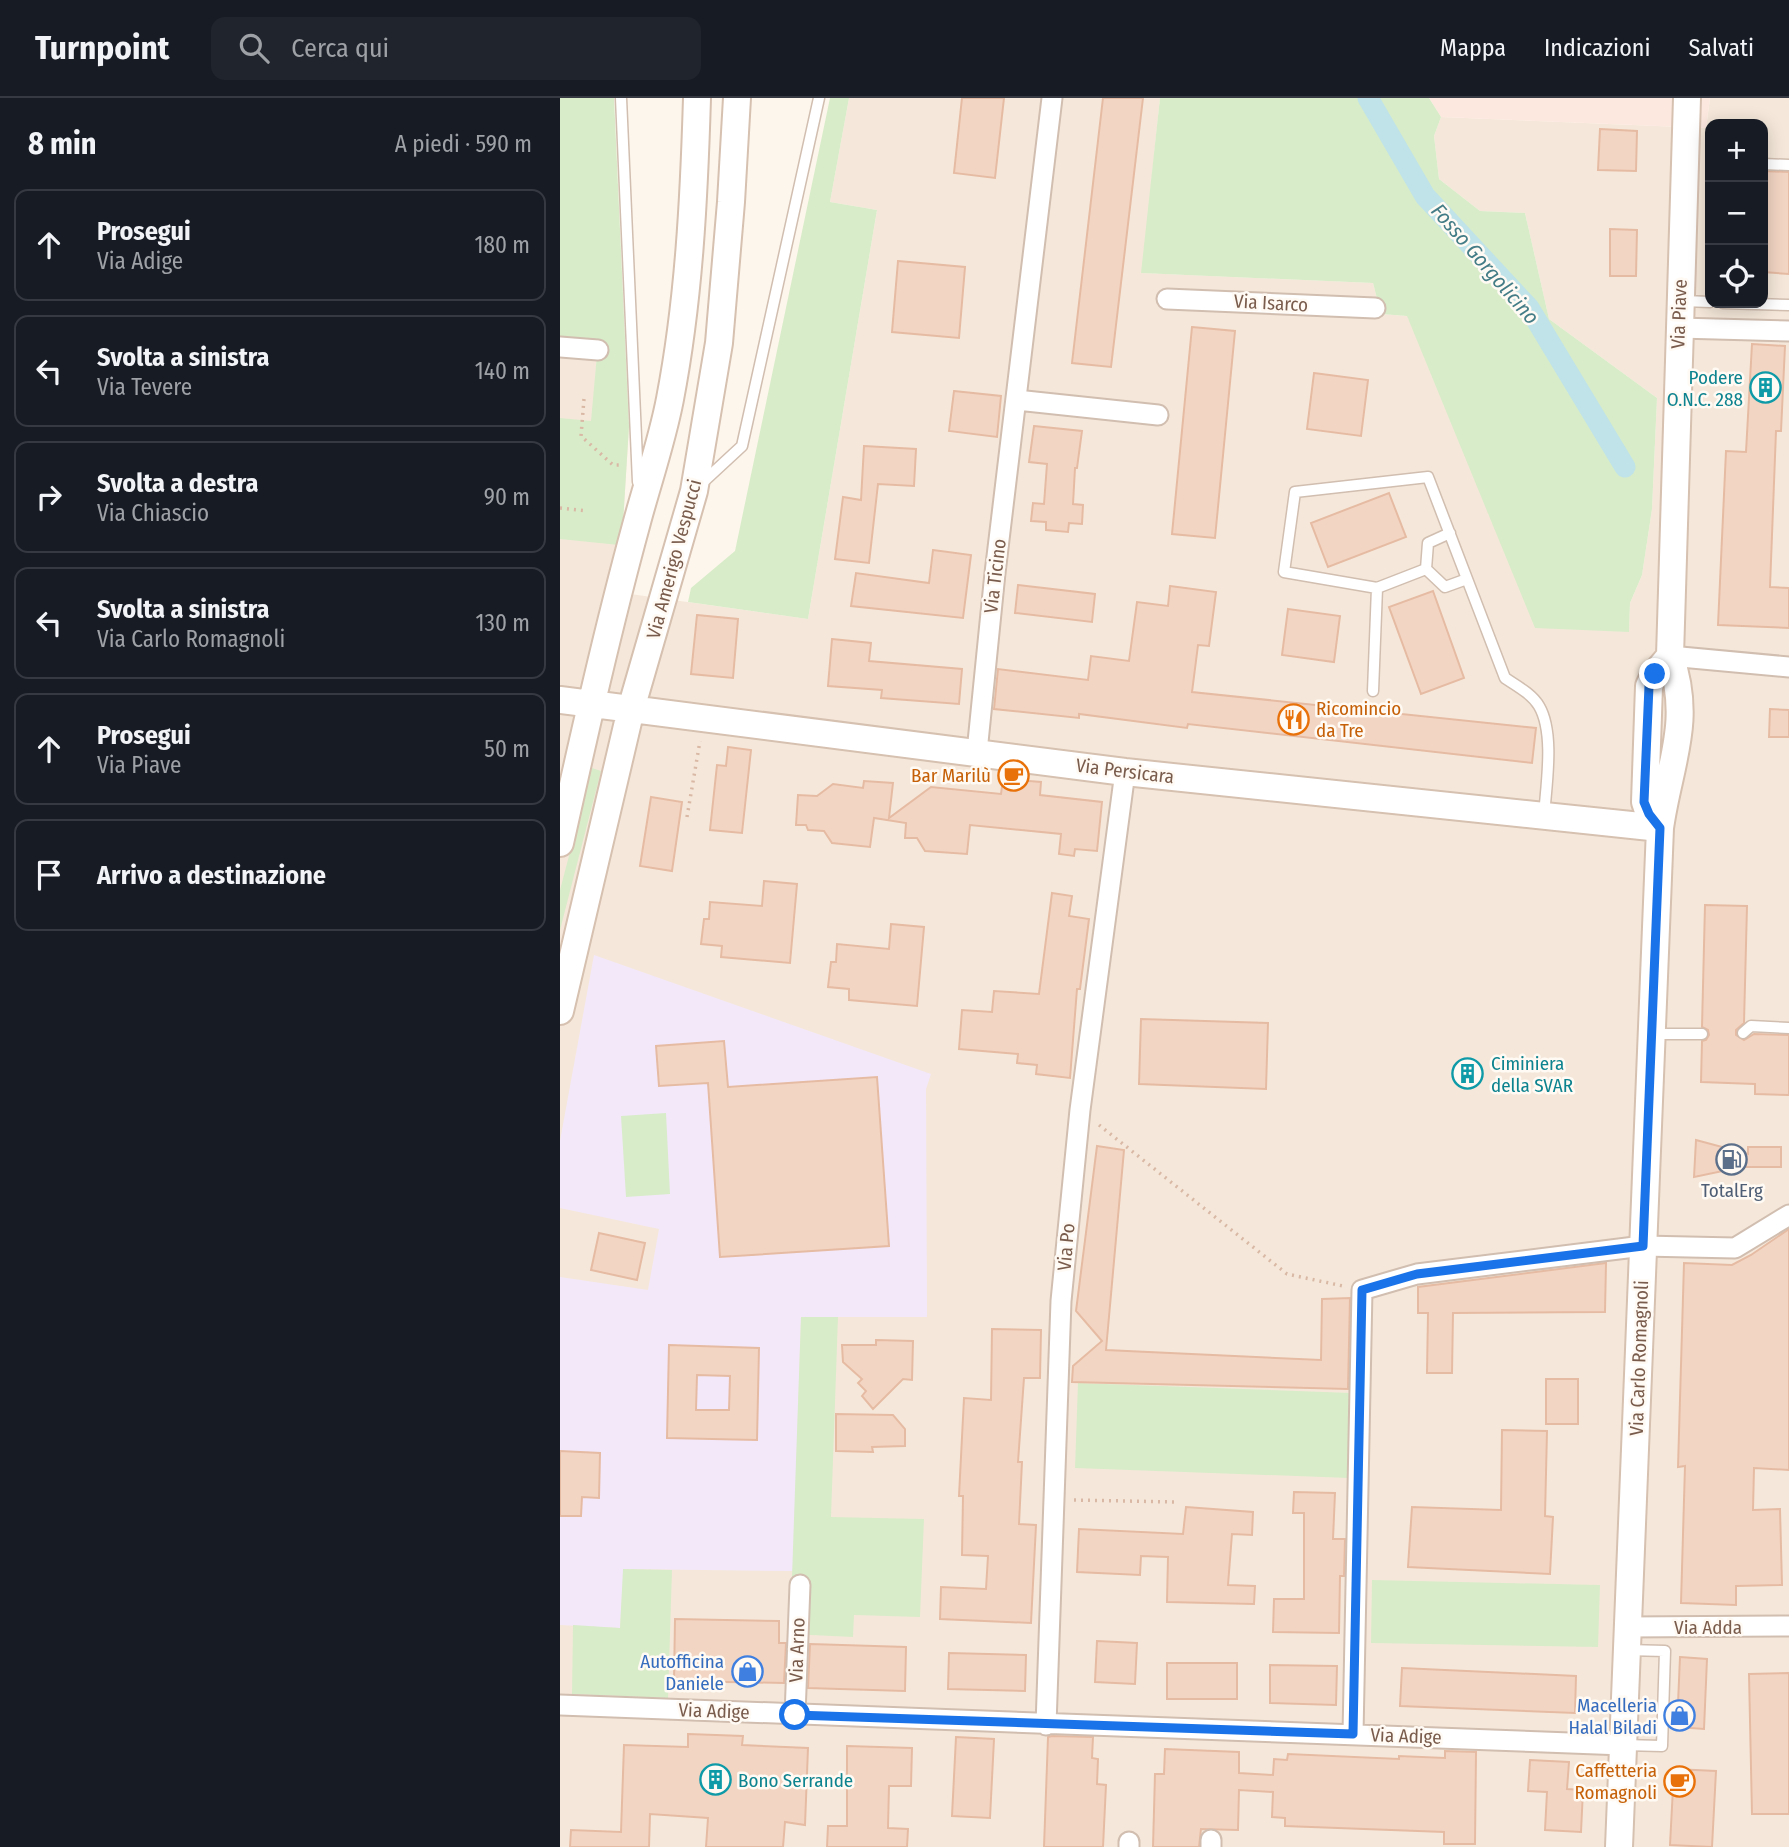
<!DOCTYPE html>
<html lang="it">
<head>
<meta charset="utf-8">
<style>
  :root { --surface:#171b24; --page:#20242c; --text:#f1f3f6; --muted:#9ea1a6; --line:#363941 }
  body { margin:0; font-family:"Fira Sans Condensed",sans-serif; background:var(--page); color:var(--text) }
  .controls { position:absolute; right:21px; top:21px; display:grid; overflow:hidden; border-radius:14px; box-shadow:0 4px 18px #0003 }
  .controls button { width:63px; height:63px; display:grid; place-items:center; padding:0; border:0; border-bottom:2px solid var(--line); background:var(--surface); color:var(--text); font:35px sans-serif }
  .stop { position:absolute; width:21px; height:21px; margin:-16px; border:5px solid #1a73e8; border-radius:50%; background:#fff }
  .stop.end { background:#1a73e8; border-color:#fff; box-shadow:0 2px 7px #0008 }
  .list { margin:0; padding:0; list-style:none }
  h2 { display:flex; justify-content:space-between; align-items:center; height:91px; margin:0; padding:0 28px; font-size:30px }
  h2 small { font-size:23px; font-weight:400; color:var(--muted) }
  .list li { display:grid; grid-template-columns:46px 1fr auto; gap:21px; align-items:center; box-sizing:border-box; height:112px; margin:0 14px 14px; padding:0 14px; border:2px solid var(--line); border-radius:14px }
  .list b { display:block; font-size:26px; white-space:nowrap }
  .list p { margin:0; font-size:23px; white-space:nowrap; color:var(--muted) }
  .list em { font-size:23px; font-style:normal; color:var(--muted) }
  .icon { flex:none; width:38px; height:38px; fill:none; stroke:currentColor; stroke-width:2; stroke-linecap:round; stroke-linejoin:round }
  .map { position:relative; flex:none; width:1229px; height:1749px; overflow:hidden }
  header { display:flex; align-items:center; gap:42px; box-sizing:border-box; height:98px; padding:0 35px; background:var(--surface); border-bottom:2px solid var(--line) }
  header strong { font-size:33px }
  nav { display:flex; gap:38px; margin-inline-start:auto; font-size:24px }
  .search { width:490px; height:63px; background:var(--page); display:flex; align-items:center; gap:18px; box-sizing:border-box; padding:0 24px; border-radius:14px; color:var(--muted); font-size:26px }
  main { display:flex }
  aside { flex:1; background:var(--surface) }
  .map>svg:first-child { display:block }
  .residential { fill:#f5e8da; fill-rule:evenodd }
  .commercial { fill:#fde8e0 }
  .education { fill:#f3e8fa }
  .green { fill:#d8ecc9 }
  .lines { fill:none; stroke-linecap:round; stroke-linejoin:round }
  .canal { stroke:#bfe3e8; stroke-width:21 }
  .building { fill:#f3d5c3; stroke:#e6bba3; stroke-width:2; fill-rule:evenodd }
  .lane-casing { stroke:#d1beb0; stroke-width:13 }
  .street-casing { stroke:#d1beb0; stroke-width:23 }
  .secondary-casing { stroke:#d6c0b0; stroke-width:30 }
  .path { stroke:#d9b8a5; stroke-width:3.5; stroke-dasharray:2 5; stroke-linecap:butt }
  .lane { stroke:#fff; stroke-width:10 }
  .street { stroke:#fff; stroke-width:19 }
  .secondary { stroke:#fff; stroke-width:26 }
  .route { stroke:#1a73e8; stroke-width:9 }
  .labels { text-anchor:middle; dominant-baseline:central; stroke-width:5; stroke-linejoin:round; paint-order:stroke }
  .street-label { font-size:19px; fill:#7a5c4d; stroke:#fffaf3 }
  .culture-label { font-size:19px; fill:#0d838f; stroke:#fffaf3; text-anchor:start }
  .food-label { font-size:19px; fill:#c56008; stroke:#fffaf3; text-anchor:end }
  .service-label { font-size:19px; fill:#4e5e75; stroke:#fffaf3 }
  .shop-label { font-size:19px; fill:#366cbe; stroke:#fffaf3; text-anchor:end }
  .water-label { font-size:21px; font-style:italic; fill:#437c86; stroke:#fffaf3 }
</style>
</head>
<body>
<header>
<strong>Turnpoint</strong>
<div class="search"><svg class="icon" aria-label="search" viewBox="0 0 24 24"><circle cx="10" cy="10" r="6"/><path d="M15 15l6 6"/></svg>Cerca qui</div>
<nav><a>Mappa</a><a>Indicazioni</a><a>Salvati</a></nav>
</header>
<main>
<aside>
<h2>8 min<small>A piedi · 590 m</small></h2>
<ul class="list">
<li><svg class="icon" aria-label="ahead" viewBox="0 0 24 24"><path d="M12 20V5M6 11l6-6 6 6"/></svg><div><b>Prosegui</b><p>Via Adige</p></div><em>180 m</em></li>
<li><svg class="icon" aria-label="left" viewBox="0 0 24 24"><path d="M17 20v-9H6M10 6l-5 5 5 5"/></svg><div><b>Svolta a sinistra</b><p>Via Tevere</p></div><em>140 m</em></li>
<li><svg class="icon" aria-label="right" viewBox="0 0 24 24"><path d="M7 20v-9h11M14 6l5 5-5 5"/></svg><div><b>Svolta a destra</b><p>Via Chiascio</p></div><em>90 m</em></li>
<li><svg class="icon" aria-label="left" viewBox="0 0 24 24"><path d="M17 20v-9H6M10 6l-5 5 5 5"/></svg><div><b>Svolta a sinistra</b><p>Via Carlo Romagnoli</p></div><em>130 m</em></li>
<li><svg class="icon" aria-label="ahead" viewBox="0 0 24 24"><path d="M12 20V5M6 11l6-6 6 6"/></svg><div><b>Prosegui</b><p>Via Piave</p></div><em>50 m</em></li>
<li><svg class="icon" aria-label="arrive" viewBox="0 0 24 24"><path d="M6 21V4h12l-3 4 3 4H6"/></svg><div><b>Arrivo a destinazione</b></div></li>
</ul>
</aside>
<div class="map">
<svg width="1229" height="1749" viewBox="0 0 1229 1749">
  <rect width="100%" height="100%" fill="#fdf6ec"/>
  <path class="residential" d="M 289,0 L 600,0 L 582,175 L 813,185 L 821,216 L 847,218 L 1069,534 L 1070,505 L 1082,477 L 1092,411 L 1097,300 L 989,221 L 965,115 L 920,113 L 879,81 L 874,38 L 881,19 L 1146,30 L 1150,0 L 1229,0 L 1229,1749 L 0,1749 L 0,240 L 38,245 L 32,323 L 69,328 L 63,425 L 49,493 L 248,521 L 317,112 L 270,104 ZM 1150,26 L 1203,26 L 1203,205 L 1150,205 Z"/>
  <path class="commercial" d="M 869,0 L 1150,0 L 1146,30 L 881,19 Z"/>
  <path class="education" d="M 34,857 L 371,976 L 366,991 L 367,1219 L 241,1219 L 233,1473 L 64,1471 L 60,1530 L 0,1527 L 0,1179 L 88,1192 L 99,1131 L 0,1110 L 0,1043 Z"/>
  <path class="green" d="M 0,0 L 54,0 L 69,328 L 63,425 L 59,447 L 0,441 L 0,320 L 31,323 L 38,245 L 0,240 Z
    M 270,0 L 289,0 L 270,104 L 317,112 L 248,521 L 128,504 L 131,490 L 175,453 Z
    M 600,0 L 869,0 L 881,19 L 874,38 L 879,81 L 920,113 L 965,115 L 989,221 L 1097,300 L 1092,411 L 1082,477 L 1070,505 L 1069,534 L 975,530 L 847,218 L 821,216 L 813,185 L 581,175 Z
    M 32,670 L 41,673 L 0,832 L 0,792 Z
    M 106,1015 L 110,1096 L 66,1099 L 61,1018 Z
    M 241,1219 L 278,1219 L 271,1419 L 364,1421 L 360,1519 L 294,1517 L 293,1539 L 230,1536 Z
    M 518,1285 L 791,1295 L 789,1380 L 515,1370 Z
    M 63,1471 L 112,1472 L 108,1600 L 12,1596 L 13,1527 L 60,1530 Z
    M 812,1482 L 1040,1487 L 1038,1549 L 811,1545 Z"/>
  <g class="lines">
    <path class="canal" d="M 808,0 L 865,98 L 969,210 L 1065,369"/>
  </g>
  <path class="building" d="M 402,0 L 444,0 L 435,80 L 394,75 Z
    M 543,0 L 583,0 L 551,269 L 512,265 Z
    M 1040,31 L 1077,33 L 1076,73 L 1038,72 Z
    M 1203,73 L 1229,74 L 1229,176 L 1203,174 Z
    M 1050,131 L 1077,132 L 1076,178 L 1050,178 Z
    M 338,163 L 405,169 L 399,240 L 332,234 Z
    M 632,229 L 675,233 L 655,440 L 612,436 Z
    M 1192,246 L 1225,248 L 1221,333 L 1216,333 L 1210,489 L 1229,490 L 1229,530 L 1158,527 L 1166,353 L 1186,354 Z
    M 754,275 L 808,282 L 801,338 L 747,331 Z
    M 394,293 L 441,298 L 437,339 L 389,333 Z
    M 474,328 L 522,333 L 517,370 L 515,370 L 513,406 L 523,407 L 522,426 L 509,425 L 508,434 L 486,432 L 486,424 L 471,423 L 473,405 L 484,406 L 487,366 L 469,364 Z
    M 304,348 L 356,351 L 354,388 L 318,386 L 309,465 L 275,461 L 283,399 L 301,402 Z
    M 829,395 L 846,439 L 768,469 L 751,425 Z
    M 373,452 L 411,457 L 403,520 L 291,508 L 296,475 L 369,485 Z
    M 458,487 L 535,496 L 532,524 L 455,515 Z
    M 610,488 L 656,494 L 649,548 L 638,547 L 632,594 L 976,630 L 972,665 L 628,626 L 627,630 L 519,616 L 519,620 L 434,611 L 438,571 L 528,582 L 531,558 L 569,563 L 577,504 L 608,508 Z
    M 873,493 L 904,580 L 861,596 L 829,509 Z
    M 728,511 L 780,518 L 774,564 L 722,557 Z
    M 137,517 L 178,521 L 173,580 L 131,576 Z
    M 272,541 L 311,545 L 309,563 L 402,571 L 399,606 L 321,600 L 322,592 L 268,588 Z
    M 1210,611 L 1229,612 L 1229,639 L 1209,639 Z
    M 168,649 L 191,652 L 182,735 L 150,732 L 157,667 L 166,668 Z
    M 443,681 L 481,684 L 480,697 L 542,704 L 537,753 L 515,751 L 514,758 L 499,756 L 501,736 L 410,727 L 407,756 L 365,753 L 357,740 L 345,740 L 346,725 L 314,720 L 310,749 L 272,745 L 264,733 L 248,732 L 246,727 L 236,727 L 238,697 L 257,698 L 273,686 L 303,690 L 304,683 L 333,685 L 329,720 L 371,689 L 441,696 Z
    M 91,699 L 122,704 L 112,773 L 80,768 Z
    M 204,783 L 237,786 L 230,865 L 161,859 L 162,848 L 141,846 L 144,821 L 149,821 L 150,804 L 202,808 Z
    M 492,795 L 512,798 L 509,818 L 529,821 L 520,891 L 517,891 L 510,980 L 476,976 L 477,967 L 457,965 L 458,956 L 399,951 L 402,912 L 432,914 L 434,893 L 479,896 Z
    M 1145,807 L 1187,808 L 1184,925 L 1176,932 L 1176,937 L 1184,942 L 1194,936 L 1229,937 L 1229,997 L 1195,996 L 1195,986 L 1141,984 L 1142,943 L 1146,942 L 1149,937 L 1148,932 L 1142,929 Z
    M 331,826 L 364,829 L 357,908 L 289,902 L 289,891 L 268,889 L 271,864 L 276,864 L 277,846 L 329,851 Z
    M 581,921 L 708,925 L 706,991 L 579,986 Z
    M 164,943 L 168,989 L 317,979 L 329,1148 L 160,1159 L 148,985 L 99,988 L 96,948 Z
    M 1136,1042 L 1188,1056 L 1188,1049 L 1221,1049 L 1221,1069 L 1163,1069 L 1163,1073 L 1134,1079 Z
    M 537,1048 L 564,1052 L 546,1252 L 761,1262 L 762,1201 L 790,1200 L 788,1291 L 512,1284 L 513,1268 L 542,1243 L 516,1213 Z
    M 1229,1131 L 1229,1372 L 1194,1370 L 1193,1412 L 1220,1411 L 1222,1487 L 1176,1488 L 1176,1507 L 1121,1505 L 1125,1368 L 1118,1369 L 1124,1165 L 1172,1167 L 1191,1157 Z
    M 39,1135 L 85,1145 L 77,1182 L 31,1172 Z
    M 1046,1165 L 1045,1214 L 893,1215 L 892,1275 L 867,1275 L 868,1215 L 858,1215 L 858,1189 Z
    M 432,1231 L 481,1232 L 480,1280 L 464,1280 L 458,1364 L 462,1364 L 459,1426 L 476,1427 L 471,1525 L 380,1521 L 381,1489 L 426,1491 L 428,1458 L 402,1457 L 403,1398 L 399,1398 L 404,1300 L 431,1302 Z
    M 316,1242 L 353,1243 L 352,1282 L 343,1281 L 313,1311 L 302,1298 L 306,1293 L 298,1285 L 302,1281 L 283,1264 L 282,1247 L 316,1247 Z
    M 109,1247 L 199,1250 L 197,1342 L 107,1340 ZM 137,1277 L 170,1278 L 169,1312 L 136,1312 Z
    M 986,1281 L 1018,1281 L 1018,1326 L 986,1326 Z
    M 276,1316 L 333,1317 L 345,1331 L 345,1348 L 312,1349 L 313,1354 L 276,1353 Z
    M 942,1332 L 987,1333 L 985,1418 L 993,1419 L 990,1476 L 848,1469 L 852,1409 L 941,1412 Z
    M 0,1353 L 40,1355 L 39,1400 L 22,1399 L 21,1418 L 0,1418 Z
    M 734,1394 L 775,1395 L 773,1441 L 785,1441 L 784,1478 L 780,1478 L 779,1535 L 713,1534 L 714,1501 L 744,1501 L 744,1415 L 733,1415 Z
    M 626,1409 L 693,1414 L 692,1437 L 672,1436 L 668,1487 L 695,1488 L 694,1506 L 607,1504 L 608,1459 L 581,1458 L 580,1477 L 517,1474 L 519,1431 L 623,1436 Z
    M 115,1521 L 219,1523 L 219,1545 L 226,1545 L 224,1585 L 114,1583 Z
    M 537,1543 L 577,1545 L 575,1586 L 535,1584 Z
    M 250,1546 L 346,1549 L 345,1593 L 248,1590 Z
    M 389,1555 L 466,1557 L 465,1593 L 388,1591 Z
    M 1120,1559 L 1147,1561 L 1144,1631 L 1117,1629 Z
    M 607,1565 L 677,1565 L 677,1601 L 607,1601 Z
    M 710,1567 L 777,1568 L 776,1607 L 710,1605 Z
    M 842,1570 L 1016,1578 L 1015,1615 L 840,1608 Z
    M 1229,1575 L 1229,1716 L 1192,1716 L 1189,1576 Z
    M 128,1636 L 183,1638 L 182,1647 L 248,1650 L 245,1727 L 225,1724 L 223,1749 L 146,1749 L 148,1720 L 90,1716 L 89,1749 L 10,1749 L 11,1732 L 61,1734 L 64,1647 L 128,1649 Z
    M 492,1638 L 533,1639 L 532,1660 L 538,1661 L 537,1686 L 546,1687 L 543,1749 L 484,1749 L 488,1639 Z
    M 396,1639 L 434,1641 L 430,1720 L 392,1718 Z
    M 287,1648 L 352,1650 L 351,1688 L 329,1688 L 328,1730 L 348,1731 L 347,1749 L 267,1749 L 268,1728 L 287,1728 Z
    M 605,1651 L 679,1654 L 679,1675 L 713,1677 L 714,1661 L 727,1662 L 728,1656 L 839,1661 L 839,1658 L 885,1660 L 885,1653 L 916,1654 L 915,1746 L 884,1746 L 884,1734 L 725,1728 L 725,1720 L 712,1719 L 713,1694 L 679,1692 L 678,1732 L 641,1731 L 639,1749 L 593,1749 L 595,1676 L 604,1676 Z
    M 970,1662 L 1009,1664 L 1007,1691 L 1023,1692 L 1021,1734 L 985,1732 L 987,1694 L 968,1693 Z
    M 1114,1671 L 1156,1673 L 1152,1749 L 1110,1747 Z"/>
  <g class="lines">
    <defs>
      <path id="lane" d="M 61,0 L 78,384
        M 1203,66 L 1229,67
        M 1123,203 L 1150,204
        M 1163,205 L 1229,207
        M 142,385 L 182,348 L 259,0
        M 890,435 L 868,445 L 866,471 L 885,489 L 907,481
        M 866,471 L 817,490 L 724,474 L 735,394 L 868,379 L 945,580 C 957,588 972,596 979,608 C 995,635 986,688 984,718
        M 813,593 L 817,490
        M 1183,935 L 1191,928 L 1229,930
        M 1092,936 L 1142,936
        M 1063,1647 L 1102,1648 L 1105,1553 L 1067,1552"/>
      <path id="street" d="M 607,201 L 815,210
        M 1119,230 L 1229,233
        M 0,249 L 38,252
        M 456,302 L 598,317
        M 1110,558 L 1229,569
        M 417,654 L 435,475 L 492,0
        M 1068,1529 L 1229,1528
        M 0,1607 L 1063,1647
        M 235,1617 L 240,1487
        M 486,1627 L 501,1203 L 520,1012 L 565,674
        M 793,1636 L 802,1192 L 857,1176 L 1083,1148 L 1175,1150 L 1229,1117
        M 569,1749 L 569,1744
        M 651,1749 L 651,1742"/>
      <path id="secondary" d="M 0,602 L 565,674 L 1100,730
        M 1100,730 L 1089,716 L 1085,704 L 1089,588 L 1095,576 L 1110,558
        M 0,745 C 24,637 48,530 77,424 C 88,383 102,343 110,301 C 129,202 134,101 137,0
        M 0,913 L 71,611 L 134,393 L 159,245 L 171,104 L 177,0
        M 1059,1749 L 1100,730 C 1109,666 1133,624 1110,558 L 1127,0"/>
    </defs>
    <use href="#lane" class="lane-casing"/>
    <use href="#street" class="street-casing"/>
    <use href="#secondary" class="secondary-casing"/>
    <path class="path" d="M 24,301 L 21,338 L 53,367 L 62,367
      M 0,410 L 27,413
      M 127,719 L 140,643
      M 539,1027 L 727,1176 L 783,1188
      M 514,1402 L 617,1404"/>
    <use href="#lane" class="lane"/>
    <use href="#street" class="street"/>
    <use href="#secondary" class="secondary"/>
  </g>
  <g class="lines">
    <path class="route" d="M 235,1617 L 793,1636 L 802,1192 L 857,1176 L 1083,1148 L 1100,730 L 1089,716 L 1084,704 L 1089,588 L 1095,576"/>
  </g>
  <defs>
    <symbol id="building-ring" viewBox="-11 -11 22 22"><circle r="9.5" fill="#fffaf3" stroke="#0f9aa8" stroke-width="1.5"/><path d="M-4-6H4V6H1V3H-1V6H-4ZM-2.5-4.3h1.7v1.8h-1.7ZM.8-4.3h1.7v1.8H.8ZM-2.5-1h1.7V.8h-1.7ZM.8-1h1.7V.8H.8Z" fill="#0f9aa8"/></symbol>
    <symbol id="restaurant-ring" viewBox="-11 -11 22 22"><circle r="9.5" fill="#fffaf3" stroke="#e8710a" stroke-width="1.5"/><path d="M-5-6h1v4h1v-4h1v4h1v-4h1v5L-1.5 .5V6h-2V.5L-5-1ZM5-6V6H3V1.5H1.5Q1.5-4 5-6Z" fill="#e8710a"/></symbol>
    <symbol id="cafe-ring" viewBox="-11 -11 22 22"><circle r="9.5" fill="#fffaf3" stroke="#e8710a" stroke-width="1.5"/><path d="M-5.5-4.5H6V0H3Q3 3.5 0 3.5H-2.5Q-5.5 3.5-5.5 0ZM3-3.2v2h1.7v-2ZM-6 4.5H4V6H-6Z" fill="#e8710a"/></symbol>
    <symbol id="fuel-ring" viewBox="-11 -11 22 22"><circle r="9.5" fill="#fffaf3" stroke="#5c6f8a" stroke-width="1.5"/><path d="M-5.5-6h7V0h2V4h1.3V-2.5L3-4.5l.8-.8L6-3V5H2.5V1h-1V6h-7ZM-4.2-4.7v3.2H.2V-4.7Z" fill="#5c6f8a"/></symbol>
    <symbol id="shop-ring" viewBox="-11 -11 22 22"><circle r="9.5" fill="#fffaf3" stroke="#3f7fe0" stroke-width="1.5"/><path d="M-5-2.5h2.3a2.7 3.5 0 0 1 5.4 0H5L5.5 6h-11ZM-1.5-2.5h3a1.5 2.3 0 0 0-3 0Z" fill="#3f7fe0"/></symbol>
  </defs>
  <g fill-rule="evenodd">
    <use href="#building-ring" x="1188" y="272" width="35" height="35"/>
    <use href="#restaurant-ring" x="716" y="604" width="35" height="35"/>
    <use href="#cafe-ring" x="436" y="660" width="35" height="35"/>
    <use href="#building-ring" x="890" y="958" width="35" height="35"/>
    <use href="#fuel-ring" x="1154" y="1044" width="35" height="35"/>
    <use href="#shop-ring" x="170" y="1556" width="35" height="35"/>
    <use href="#shop-ring" x="1102" y="1600" width="35" height="35"/>
    <use href="#building-ring" x="138" y="1664" width="35" height="35"/>
    <use href="#cafe-ring" x="1102" y="1666" width="35" height="35"/>
  </g>
  <g class="labels">
    <g class="street-label">
      <text transform="translate(711 205) rotate(3)">Via Isarco</text>
      <text transform="translate(1119 216) rotate(-88)">Via Piave</text>
      <text transform="translate(114 461) rotate(-75)">Via Amerigo Vespucci</text>
      <text transform="translate(435 478) rotate(-83)">Via Ticino</text>
      <text transform="translate(565 673) rotate(7)">Via Persicara</text>
      <text transform="translate(506 1149) rotate(-85)">Via Po</text>
      <text transform="translate(1079 1260) rotate(-88)">Via Carlo Romagnoli</text>
      <text x="1148" y="1529">Via Adda</text>
      <text transform="translate(237 1552) rotate(-88)">Via Arno</text>
      <text transform="translate(154 1613) rotate(2)">Via Adige</text>
      <text transform="translate(846 1638) rotate(2)">Via Adige</text>
    </g>
    <g class="culture-label">
      <text x="1183" y="279" text-anchor="end">Podere<tspan x="1183" dy="22">O.N.C. 288</tspan></text>
      <text x="931" y="965">Ciminiera<tspan x="931" dy="22">della SVAR</tspan></text>
      <text x="178" y="1682">Bono Serrande</text>
    </g>
    <g class="food-label">
      <text x="756" y="610" text-anchor="start">Ricomincio<tspan x="756" dy="22">da Tre</tspan></text>
      <text x="431" y="677">Bar Marilù</text>
      <text x="1097" y="1672">Caffetteria<tspan x="1097" dy="22">Romagnoli</tspan></text>
    </g>
    <g class="service-label">
      <text x="1172" y="1092">TotalErg</text>
    </g>
    <g class="shop-label">
      <text x="164" y="1563">Autofficina<tspan x="164" dy="22">Daniele</tspan></text>
      <text x="1097" y="1607">Macelleria<tspan x="1097" dy="22">Halal Biladi</tspan></text>
    </g>
    <g class="water-label">
      <text transform="translate(925 166) rotate(49)">Fosso Gorgolicino</text>
    </g>
  </g>
</svg>
<div class="controls">
<button>+</button>
<button>−</button>
<button><svg class="icon" aria-label="locate" viewBox="0 0 24 24"><circle cx="12" cy="12" r="6"/><path d="M12 2v4M12 18v4M2 12h4M18 12h4"/></svg></button>
</div>
<div class="stop" style="left:235px;top:1617px"></div>
<div class="stop end" style="left:1095px;top:576px"></div>
</div>
</main>
</body>
</html>
